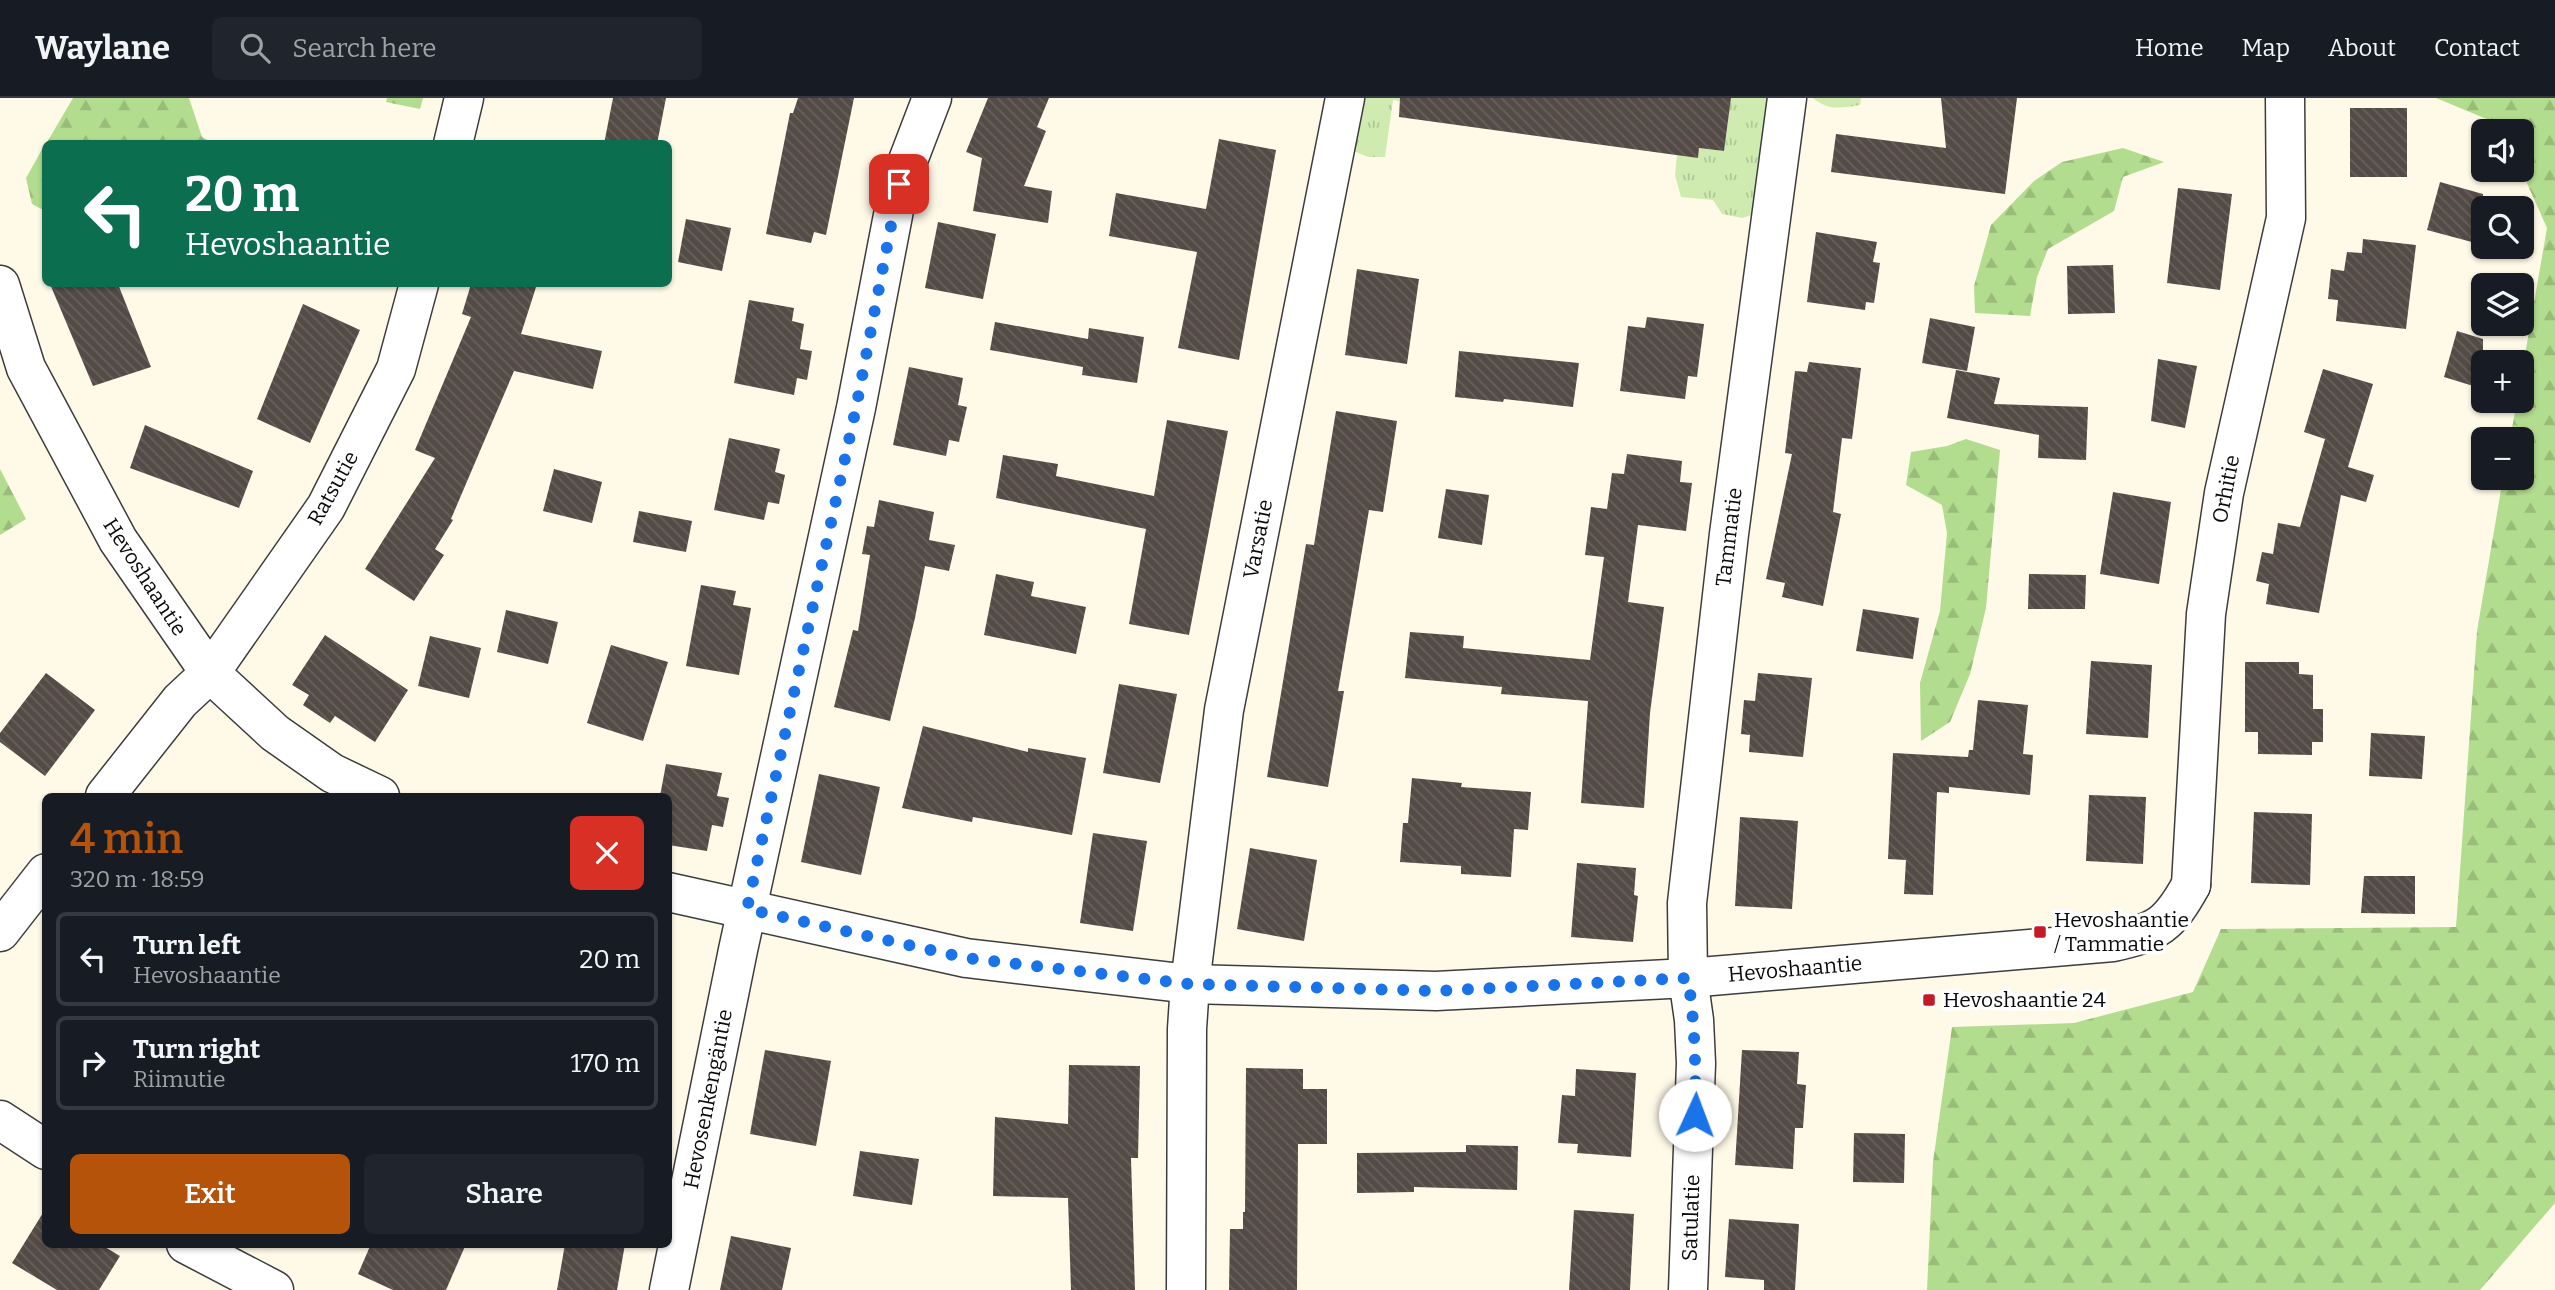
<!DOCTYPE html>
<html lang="en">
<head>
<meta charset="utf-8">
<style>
	body { margin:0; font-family:Bitter,serif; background:#20242c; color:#f1f3f6; height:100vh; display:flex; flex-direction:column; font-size:26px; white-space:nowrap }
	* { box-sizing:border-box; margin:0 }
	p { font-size:23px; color:#9ea1a6 }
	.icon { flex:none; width:38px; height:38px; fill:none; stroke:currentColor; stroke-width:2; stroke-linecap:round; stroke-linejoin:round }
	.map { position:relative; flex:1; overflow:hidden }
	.side { position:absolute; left:42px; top:695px; width:630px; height:455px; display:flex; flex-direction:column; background:#171b24; border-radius:10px; box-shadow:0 2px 5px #0004 }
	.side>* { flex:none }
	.top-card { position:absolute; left:42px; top:42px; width:630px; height:147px; border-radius:10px; box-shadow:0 2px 5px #0004; background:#0b6e4f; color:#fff; overflow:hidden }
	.buttons { position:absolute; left:2471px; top:21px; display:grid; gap:14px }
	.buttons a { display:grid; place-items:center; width:63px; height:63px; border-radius:10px; background:#171b24; box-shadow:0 2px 5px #0004; font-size:35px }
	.pin { position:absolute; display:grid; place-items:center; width:60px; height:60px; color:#fff; margin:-30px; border-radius:14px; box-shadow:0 4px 10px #0006 }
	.me { position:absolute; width:77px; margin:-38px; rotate:2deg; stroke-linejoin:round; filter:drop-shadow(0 0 5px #0008) }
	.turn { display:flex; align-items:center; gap:24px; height:147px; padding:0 28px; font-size:32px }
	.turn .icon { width:91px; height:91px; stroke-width:2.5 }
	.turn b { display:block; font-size:49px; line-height:60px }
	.round { display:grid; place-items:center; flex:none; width:74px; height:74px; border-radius:10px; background:#20242c }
	.overview { display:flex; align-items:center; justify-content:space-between; height:119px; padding:0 28px }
	h1 { font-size:42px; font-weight:600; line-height:52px; color:#b45309 }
	.action { display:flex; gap:14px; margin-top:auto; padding:14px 28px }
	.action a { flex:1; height:80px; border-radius:10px; background:#b45309; color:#fff; font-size:28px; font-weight:600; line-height:80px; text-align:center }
	.action a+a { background:#20242c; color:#f1f3f6 }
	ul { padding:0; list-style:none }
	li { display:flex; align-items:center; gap:21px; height:94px; margin:0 14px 10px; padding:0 14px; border:4px solid #363941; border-radius:10px }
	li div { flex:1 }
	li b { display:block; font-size:26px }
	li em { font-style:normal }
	header { display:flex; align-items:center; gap:42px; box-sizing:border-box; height:98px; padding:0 35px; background:#171b24; border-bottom:2px solid #363941 }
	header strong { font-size:33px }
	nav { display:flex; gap:38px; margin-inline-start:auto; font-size:24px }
	.search { width:490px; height:63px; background:#20242c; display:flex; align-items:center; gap:18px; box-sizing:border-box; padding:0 24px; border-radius:10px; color:#9ea1a6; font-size:26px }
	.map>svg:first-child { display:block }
	.grass { fill:url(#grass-tufts) }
	.forest { fill:url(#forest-firs) }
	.building { fill:url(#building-back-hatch) }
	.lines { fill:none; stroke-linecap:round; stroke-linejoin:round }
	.minor-casing { stroke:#3d3d3d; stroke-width:41 }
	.tertiary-casing { stroke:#3d3d3d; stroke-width:41 }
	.minor { stroke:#fff; stroke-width:38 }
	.tertiary { stroke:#fff; stroke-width:38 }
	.route { stroke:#1a73e8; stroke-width:12; stroke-dasharray:0 21.6 }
	.poi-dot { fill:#c31a25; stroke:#fff; stroke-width:2.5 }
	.labels { text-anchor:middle; stroke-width:7; stroke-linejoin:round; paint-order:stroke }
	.street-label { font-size:21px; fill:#0a0a0a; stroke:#fff }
	.poi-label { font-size:21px; fill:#0a0a0a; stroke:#fff; text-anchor:start }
</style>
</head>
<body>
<header>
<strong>Waylane</strong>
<div class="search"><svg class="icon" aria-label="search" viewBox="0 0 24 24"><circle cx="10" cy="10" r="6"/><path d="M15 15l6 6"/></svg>Search here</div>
<nav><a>Home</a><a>Map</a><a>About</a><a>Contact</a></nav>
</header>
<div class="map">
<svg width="2555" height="1192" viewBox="0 0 2555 1192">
	<defs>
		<pattern id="grass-tufts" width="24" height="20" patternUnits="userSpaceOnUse" patternTransform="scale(1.75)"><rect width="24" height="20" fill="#cfebb0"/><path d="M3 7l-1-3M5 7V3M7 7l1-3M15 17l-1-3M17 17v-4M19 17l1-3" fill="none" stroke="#b0c896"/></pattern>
		<pattern id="forest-firs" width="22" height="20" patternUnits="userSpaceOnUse" patternTransform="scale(1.75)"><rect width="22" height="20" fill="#b3dd8e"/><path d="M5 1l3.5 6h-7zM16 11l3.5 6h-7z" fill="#99bc79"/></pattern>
		<pattern id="building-back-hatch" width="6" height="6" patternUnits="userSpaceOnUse" patternTransform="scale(1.75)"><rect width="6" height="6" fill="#544b46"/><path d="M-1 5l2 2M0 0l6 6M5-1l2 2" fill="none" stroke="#68605c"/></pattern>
	</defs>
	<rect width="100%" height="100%" fill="#fffae8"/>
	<g class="grass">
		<polygon points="1358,0 1404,0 1404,4 1393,2 1385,59 1368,59 1349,51"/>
		<polygon points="1731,0 1772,0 1752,117 1742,120 1722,116 1713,102 1681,99 1675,77 1677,57 1698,60 1699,50 1724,53"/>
		<path d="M1813 0H1861L1860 7C1842 10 1828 13 1813 0Z"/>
	</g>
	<g class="forest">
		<polygon points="73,0 189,0 202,39 213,45 46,46"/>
		<polygon points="387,0 423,0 420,11 386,4"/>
		<polygon points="2436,0 2555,0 2555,1105 2480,1192 1927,1192 1933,1064 1952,929 2074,925 2193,894 2221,831 2456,829 2477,533 2503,380 2522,380 2522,341 2510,341 2517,303 2522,303 2522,274 2547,130 2521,72 2522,33 2504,33 2501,27"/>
		<polygon points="45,46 45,113 32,106 26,80"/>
		<polygon points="2123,50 2164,64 2123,79 2114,113 2048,151 2037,179 2030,218 1975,215 1974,188 1991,127 2034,83 2062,64"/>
		<polygon points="1966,341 2000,352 1986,510 1970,576 1950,624 1921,643 1920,585 1940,513 1947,435 1942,407 1906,387 1911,354 1947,348"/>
		<polygon points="0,371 26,421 0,437"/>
	</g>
	<g class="building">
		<polygon points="613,0 666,0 657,46 604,46"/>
		<polygon points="798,0 854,0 826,137 814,134 811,145 766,136 790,15 793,15"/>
		<polygon points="988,0 1049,0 1037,29 1046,33 1024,88 1052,93 1048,125 973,113 982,60 966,54"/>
		<polygon points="1400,0 1731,0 1724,53 1699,50 1698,60 1399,19"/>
		<polygon points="1941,0 2017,0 2005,96 1831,74 1836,36 1946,50"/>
		<rect x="2350" y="10" width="57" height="69"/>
		<polygon points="1219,41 1276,52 1239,262 1178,250 1197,154 1109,138 1116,95 1206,111"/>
		<polygon points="2440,84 2483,96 2483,147 2427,132"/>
		<polygon points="2178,90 2232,96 2220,192 2167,185"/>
		<polygon points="686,121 731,130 722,173 678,164"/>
		<polygon points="938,124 996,136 983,201 925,190"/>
		<polygon points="1816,134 1877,144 1873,164 1880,165 1874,205 1866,204 1865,212 1807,204"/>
		<polygon points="2363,141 2416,147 2406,231 2336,223 2338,202 2328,201 2331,171 2344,173 2347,154 2362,155"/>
		<polygon points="2113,167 2115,215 2068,216 2067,168"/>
		<polygon points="1357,171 1419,181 1407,266 1345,257"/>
		<polygon points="50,186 118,186 151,269 93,288"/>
		<polygon points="471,186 537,186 521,236 602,253 593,291 514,273 451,421 453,422 435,451 444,457 414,503 365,471 435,360 415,352 471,219 462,216"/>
		<polygon points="749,202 794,210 792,223 804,226 800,251 812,253 807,282 797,280 794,297 734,285"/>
		<polygon points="303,206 360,232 310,345 257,321"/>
		<polygon points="1647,219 1704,226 1697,279 1688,278 1685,301 1620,293 1628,228 1645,230"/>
		<polygon points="1930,220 1975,229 1967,273 1922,265"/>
		<polygon points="995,224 1088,241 1089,230 1144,239 1137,285 1082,277 1083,269 990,252"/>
		<polygon points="2457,233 2483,241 2483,291 2444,279"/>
		<polygon points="1459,253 1579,265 1573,309 1504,301 1503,304 1455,299"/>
		<polygon points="2158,261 2197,268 2185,330 2151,323"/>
		<polygon points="1809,264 1861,270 1852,341 1842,340 1833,414 1841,416 1823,508 1782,499 1785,485 1766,481 1792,356 1785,355 1795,273 1807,274"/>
		<polygon points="909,269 963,280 958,307 967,309 959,344 949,342 946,358 893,347"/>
		<polygon points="2323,271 2373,286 2348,369 2374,377 2366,404 2341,397 2319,515 2266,506 2269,486 2256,483 2262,454 2273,456 2278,425 2300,429 2325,341 2304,334"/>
		<polygon points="1956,272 2000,280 1994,306 2088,309 2086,362 2038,360 2039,337 1947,320"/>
		<polygon points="1336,313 1397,323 1383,414 1369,412 1338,593 1344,593 1328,689 1267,679 1306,446 1314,447"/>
		<polygon points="1167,322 1228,333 1189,537 1129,526 1146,431 996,400 1003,357 1058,366 1056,378 1154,398"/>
		<polygon points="145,327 253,373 239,410 130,370"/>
		<polygon points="729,340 780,351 775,374 785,377 779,406 768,404 764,422 714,412"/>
		<polygon points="1627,356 1682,363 1680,384 1692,385 1686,433 1638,427 1628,504 1664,509 1650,615 1644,710 1581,705 1588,603 1501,596 1502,589 1405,580 1410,534 1464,538 1463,550 1590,562 1604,459 1585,457 1591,409 1607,411 1612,375 1624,376"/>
		<polygon points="554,371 602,384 592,425 543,413"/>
		<polygon points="1446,391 1489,397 1482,447 1438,440"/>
		<polygon points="2113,394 2171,404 2159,486 2100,476"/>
		<polygon points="879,402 934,414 929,442 955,447 949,473 925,468 915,520 890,623 834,609 853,532 858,533 870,457 862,456 867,428 874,429"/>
		<polygon points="639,413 692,423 686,454 633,444"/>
		<polygon points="996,476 1034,484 1031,498 1086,509 1076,556 984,537"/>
		<polygon points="2029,476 2086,477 2085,511 2028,511"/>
		<polygon points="701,487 736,493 733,507 751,510 739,577 686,568"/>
		<polygon points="1863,511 1919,520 1913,561 1856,553"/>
		<polygon points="506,512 558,524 548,566 497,554"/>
		<polygon points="325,537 408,592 375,644 335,618 330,625 303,607 309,597 292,587"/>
		<polygon points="430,538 481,550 469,600 418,588"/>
		<polygon points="611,547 668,564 643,643 587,625"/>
		<polygon points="2091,563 2152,567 2148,640 2086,636"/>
		<polygon points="2245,564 2299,564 2299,576 2313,577 2313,611 2323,611 2323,644 2312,644 2312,657 2258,656 2258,634 2245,634"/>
		<polygon points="46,575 95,612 45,678 0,644 0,635"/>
		<polygon points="1758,575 1812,580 1803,659 1749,654 1750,637 1741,636 1744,602 1755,603"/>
		<polygon points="1119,586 1177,596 1160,685 1103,675"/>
		<polygon points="1978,602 2028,607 2023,656 2033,657 2030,697 1949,689 1949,695 1937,694 1933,797 1904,796 1906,762 1888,761 1893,655 1968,659 1969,652 1973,652"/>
		<polygon points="923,628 1028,654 1028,650 1086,660 1072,737 973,719 972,724 902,710"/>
		<polygon points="2371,635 2425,638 2422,681 2369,678"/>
		<polygon points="666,666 722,675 717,698 729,700 723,729 712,727 707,753 668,747 668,698 660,698"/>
		<polygon points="819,676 880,689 861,777 801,764"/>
		<polygon points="1412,680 1462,685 1461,689 1531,694 1528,732 1514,731 1511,779 1461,776 1461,768 1400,764 1403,725 1408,725"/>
		<polygon points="2089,697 2146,699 2143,766 2086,763"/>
		<polygon points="2254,714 2312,716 2310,787 2251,785"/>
		<polygon points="1740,719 1798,723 1792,811 1735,808"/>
		<polygon points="1093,735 1147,743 1133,833 1080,825"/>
		<polygon points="1250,750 1317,762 1304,843 1237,831"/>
		<polygon points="1577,765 1636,770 1634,797 1638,798 1633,844 1571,839"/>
		<polygon points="2364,778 2415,778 2415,816 2361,815"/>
		<polygon points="765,952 831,963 816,1048 750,1036"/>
		<polygon points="1742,952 1799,954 1797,986 1806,987 1803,1030 1795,1030 1793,1071 1735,1067"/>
		<polygon points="1069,967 1140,968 1138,1060 1131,1060 1135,1192 1071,1192 1068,1100 993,1098 995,1019 1068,1026"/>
		<polygon points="1246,970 1303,971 1303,991 1327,991 1327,1046 1298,1046 1297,1192 1229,1192 1230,1131 1243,1131 1243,1114 1245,1114"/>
		<polygon points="1576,971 1636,975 1631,1059 1577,1055 1578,1046 1558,1045 1562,997 1575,998"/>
		<polygon points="1854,1035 1905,1036 1904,1085 1853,1084"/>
		<polygon points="1466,1047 1518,1048 1517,1092 1414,1089 1414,1094 1357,1095 1357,1055 1466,1054"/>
		<polygon points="860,1053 919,1061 912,1107 853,1098"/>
		<polygon points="46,1110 46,1146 100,1146 120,1158 99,1192 57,1192 12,1165"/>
		<polygon points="1574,1112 1634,1116 1630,1192 1569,1192"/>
		<polygon points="1729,1121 1799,1126 1795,1192 1764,1192 1764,1182 1725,1179"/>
		<polygon points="731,1138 791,1150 782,1192 720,1192"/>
		<polygon points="371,1146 466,1146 446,1192 393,1192 358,1176"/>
		<polygon points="565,1146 625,1146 617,1192 557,1192"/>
	</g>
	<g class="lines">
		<defs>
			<g id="minor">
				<polyline points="453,46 464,0"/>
				<polyline points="105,698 180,603 210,575 326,409 396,271 419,186"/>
				<polyline points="2191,787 2206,516 2224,395 2286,120 2285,0"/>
				<polyline points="0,834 46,775"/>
				<polyline points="0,1022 46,1052"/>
				<polyline points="186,1146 274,1192"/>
				<polyline points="669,1192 738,852 856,310 899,86 932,0"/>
				<polyline points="1186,1192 1187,931 1190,886 1224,612 1345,0"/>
				<polyline points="1688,1192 1696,965 1694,922 1688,880 1687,805 1729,436 1787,0"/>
			</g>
			<g id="tertiary">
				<polyline points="0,187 26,270 118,442 210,575 275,635 332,675 380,698"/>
				<path d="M668 794 966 860 1190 886 1436 893 1688 880 2113 844C2158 834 2169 827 2191 787"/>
			</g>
		</defs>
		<use href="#minor" class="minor-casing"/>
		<use href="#tertiary" class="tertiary-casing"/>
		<use href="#minor" class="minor"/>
		<use href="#tertiary" class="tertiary"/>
	</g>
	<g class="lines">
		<path class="route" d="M899 86 856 310 747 811 966 860 1189 886 1436 893 1688 880C1695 926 1696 970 1695 1017"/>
	</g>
	<g class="poi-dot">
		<rect x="2033" y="827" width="14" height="14" rx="3.5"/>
		<rect x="1922" y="895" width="14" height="14" rx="3.5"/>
	</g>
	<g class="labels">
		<g class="street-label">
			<text transform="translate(333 390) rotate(-61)" y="7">Ratsutie</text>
			<text transform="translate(2226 391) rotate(-79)" y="7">Orhitie</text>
			<text transform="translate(1729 439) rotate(-83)" y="7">Tammatie</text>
			<text transform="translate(1258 441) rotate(-79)" y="7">Varsatie</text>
			<text transform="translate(145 479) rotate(57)" y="7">Hevoshaantie</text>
			<text transform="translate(1795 871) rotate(-5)" y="7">Hevoshaantie</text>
			<text transform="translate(708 1001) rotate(-79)" y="7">Hevosenkengäntie</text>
			<text transform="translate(1691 1120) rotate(-88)" y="7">Satulatie</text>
		</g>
		<g class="poi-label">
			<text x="2054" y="829">Hevoshaantie<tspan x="2054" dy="24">/ Tammatie</tspan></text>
			<text x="1943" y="909">Hevoshaantie 24</text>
		</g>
	</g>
</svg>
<div class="buttons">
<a><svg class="icon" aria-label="sound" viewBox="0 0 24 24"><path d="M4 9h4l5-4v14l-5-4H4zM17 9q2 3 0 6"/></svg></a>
<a><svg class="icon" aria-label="search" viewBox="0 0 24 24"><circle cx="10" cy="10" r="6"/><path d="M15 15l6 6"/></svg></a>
<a><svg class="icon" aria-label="layers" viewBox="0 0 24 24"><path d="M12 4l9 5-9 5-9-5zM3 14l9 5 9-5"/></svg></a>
<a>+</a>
<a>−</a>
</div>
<div class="pin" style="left:899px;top:86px;background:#d93025"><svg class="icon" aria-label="arrive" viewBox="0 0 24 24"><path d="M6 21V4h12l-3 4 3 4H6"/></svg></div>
<svg class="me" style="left:1695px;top:1017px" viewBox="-20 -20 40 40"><circle r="19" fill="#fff"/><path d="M0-13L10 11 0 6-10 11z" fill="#1a73e8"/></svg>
<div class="top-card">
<div class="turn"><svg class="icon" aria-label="left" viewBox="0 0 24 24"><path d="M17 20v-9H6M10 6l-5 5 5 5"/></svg><div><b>20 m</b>Hevoshaantie</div></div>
</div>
<section class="side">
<div class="overview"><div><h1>4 min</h1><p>320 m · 18:59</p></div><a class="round" style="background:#d93025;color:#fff"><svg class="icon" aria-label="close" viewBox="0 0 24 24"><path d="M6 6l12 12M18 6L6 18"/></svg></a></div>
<ul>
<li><svg class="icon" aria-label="left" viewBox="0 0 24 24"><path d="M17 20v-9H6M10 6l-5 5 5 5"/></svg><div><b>Turn left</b><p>Hevoshaantie</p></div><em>20 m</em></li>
<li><svg class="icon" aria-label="right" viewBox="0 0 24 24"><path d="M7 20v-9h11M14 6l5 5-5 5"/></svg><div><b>Turn right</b><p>Riimutie</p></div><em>170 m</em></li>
</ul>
<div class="action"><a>Exit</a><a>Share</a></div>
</section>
</div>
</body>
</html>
